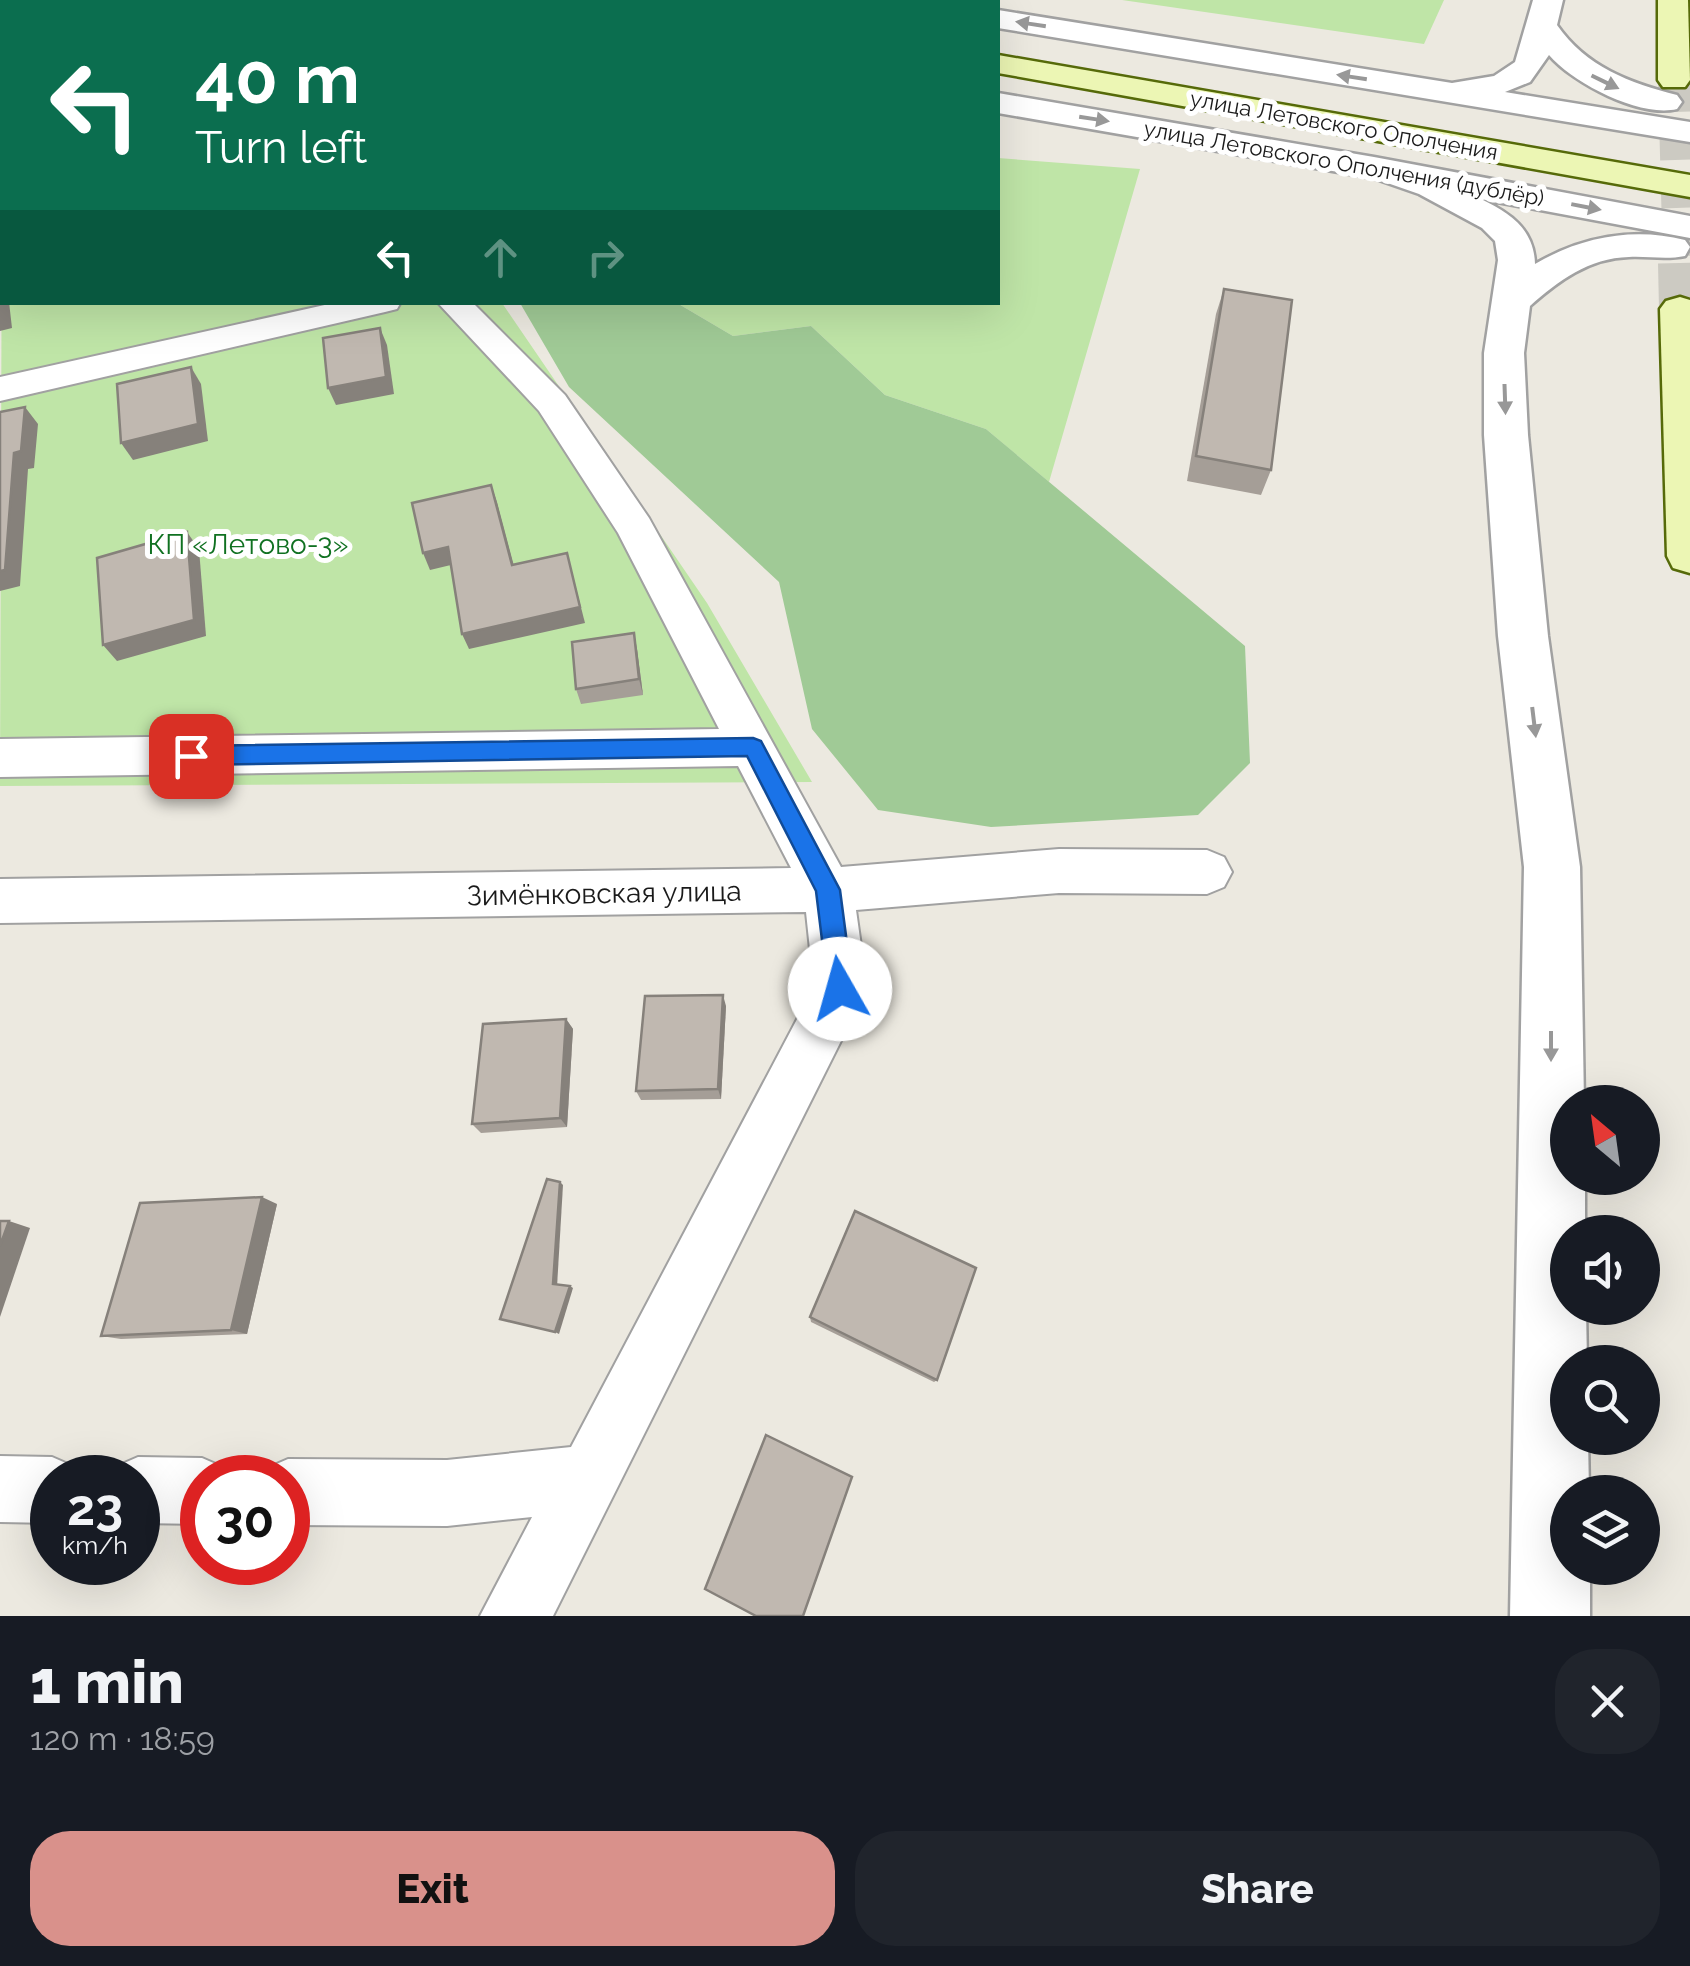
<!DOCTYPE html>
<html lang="en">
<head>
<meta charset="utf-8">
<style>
	body { margin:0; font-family:Raleway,sans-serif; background:#20242c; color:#f1f3f6; height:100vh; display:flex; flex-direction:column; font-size:38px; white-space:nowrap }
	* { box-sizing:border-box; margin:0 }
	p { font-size:32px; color:#9ea1a6 }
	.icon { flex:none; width:55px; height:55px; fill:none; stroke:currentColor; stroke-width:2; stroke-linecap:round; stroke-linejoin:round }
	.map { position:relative; height:1616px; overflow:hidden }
	.details { display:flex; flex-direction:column; background:#171b24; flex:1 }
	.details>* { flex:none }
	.top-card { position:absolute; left:0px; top:0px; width:1000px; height:305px; box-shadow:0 10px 40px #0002; background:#0b6e4f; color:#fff; overflow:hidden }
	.needle { width:65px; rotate:331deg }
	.buttons { position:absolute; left:1550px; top:1085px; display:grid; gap:20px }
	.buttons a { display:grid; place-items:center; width:110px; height:110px; border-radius:50%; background:#171b24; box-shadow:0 10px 40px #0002; font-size:50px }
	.speed { position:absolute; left:30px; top:1455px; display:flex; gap:20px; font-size:50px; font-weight:700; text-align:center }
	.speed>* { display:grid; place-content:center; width:130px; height:130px; border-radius:50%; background:#171b24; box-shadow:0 10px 40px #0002; line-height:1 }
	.speed small { font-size:25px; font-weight:400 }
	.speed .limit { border:15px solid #d22; background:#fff; color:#111 }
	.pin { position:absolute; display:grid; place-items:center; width:85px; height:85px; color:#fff; margin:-42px; border-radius:20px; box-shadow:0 5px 15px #0006 }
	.me { position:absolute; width:110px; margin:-55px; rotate:353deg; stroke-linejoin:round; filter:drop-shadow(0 0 8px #0008) }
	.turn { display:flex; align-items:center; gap:35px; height:210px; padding:0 30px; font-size:45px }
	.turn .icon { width:130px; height:130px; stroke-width:2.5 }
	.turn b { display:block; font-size:70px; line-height:85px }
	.lanes { display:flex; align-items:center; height:95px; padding:0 30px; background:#0003; justify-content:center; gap:50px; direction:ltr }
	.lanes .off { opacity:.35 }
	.round { display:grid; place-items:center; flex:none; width:105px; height:105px; border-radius:40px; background:#20242c }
	.headline { display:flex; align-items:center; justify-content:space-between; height:170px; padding:0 30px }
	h1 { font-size:60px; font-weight:800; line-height:75px }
	.button { display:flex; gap:20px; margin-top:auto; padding:20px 30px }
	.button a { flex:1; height:115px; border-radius:40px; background:#d9918b; color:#111; font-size:40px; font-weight:800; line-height:115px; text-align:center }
	.button a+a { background:#20242c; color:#f1f3f6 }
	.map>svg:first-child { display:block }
	.grass { fill:#bfe5a7 }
	.forest { fill:#a0ca96 }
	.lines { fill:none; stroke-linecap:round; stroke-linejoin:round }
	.secondary-tunnel-far1 { stroke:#cccac2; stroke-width:32; stroke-dasharray:32 16; stroke-linecap:butt }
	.secondary-tunnel { stroke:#cccac2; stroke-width:42; stroke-dasharray:42 21; stroke-linecap:butt }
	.minor-casing { stroke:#a1a1a1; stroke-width:4 }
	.tertiary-casing { stroke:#a1a1a1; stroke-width:5 }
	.secondary-casing { stroke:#566a09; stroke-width:5 }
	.minor { fill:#fff; fill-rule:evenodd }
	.tertiary { fill:#fff; fill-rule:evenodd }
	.secondary { fill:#ecf6b4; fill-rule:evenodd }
	.wall { fill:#a59e97 }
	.shaded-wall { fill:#86817b }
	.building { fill:#c0b8b0; stroke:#86817b; stroke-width:2.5 }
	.oneway { fill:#989898 }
	.route { fill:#1a73e8; stroke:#114b97; stroke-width:2.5 }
	.labels { text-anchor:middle; stroke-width:10; stroke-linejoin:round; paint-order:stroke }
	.far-street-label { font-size:22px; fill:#1a1a1a; stroke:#fff }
	.park-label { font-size:28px; fill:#107121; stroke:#fff }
	.street-label { font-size:28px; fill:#1a1a1a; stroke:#fff }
</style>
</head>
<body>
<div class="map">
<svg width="1690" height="1616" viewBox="0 0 1690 1616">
	<rect width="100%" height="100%" fill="#ece9e0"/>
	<g class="grass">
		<polygon points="1122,0 1444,0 1424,44"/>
		<polygon points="998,158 1140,169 1049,482 986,429 885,395 811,326 733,336 677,303 998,302"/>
		<polygon points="2,162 2,302 502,303 707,603 812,782 0,786"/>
	</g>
	<polygon class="forest" points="520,303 677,303 733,336 811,326 885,395 986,429 1245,646 1250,763 1198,815 991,827 878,810 812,729 779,582 569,387"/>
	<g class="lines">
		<polyline class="secondary-tunnel-far1" points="1674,80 1679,266"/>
		<polyline class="secondary-tunnel" points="1679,263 1680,309"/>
		<defs>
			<g id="minor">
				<rect x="0" y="154" width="2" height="18"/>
				<polygon points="338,302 401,302 397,309 385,312 0,401 0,377"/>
				<polygon points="437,302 472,302 565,395 649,518 841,867 1059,849 1207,850 1224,857 1232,872 1224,887 1207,894 1059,893 856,910 867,989 553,1616 480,1616 532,1517 447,1526 288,1525 288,1478 261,1478 265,1469 288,1459 447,1460 571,1447 814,987 806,912 0,923 0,879 791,868 738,766 0,777 0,739 719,729 618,533 539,411"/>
				<polygon points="0,1456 52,1457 75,1467 80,1478 52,1478 52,1523 0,1522"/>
				<polygon points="138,1457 202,1458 225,1468 230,1478 202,1478 202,1524 138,1523 138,1478 110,1478 115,1467"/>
			</g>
			<g id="tertiary">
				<polygon points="821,0 873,0 875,2 823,2"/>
				<path d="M1533 0H1563L1557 25C1586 67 1630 83 1677 95L1682 102 1677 109C1640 118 1573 83 1549 55L1530 82 1505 92 1690 122V142L998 28V10L1452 83 1494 76 1515 62Z"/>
				<polygon points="2,81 2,101 0,102 0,82"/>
				<path d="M998 93 1374 157 1690 216V238L1481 199C1510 213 1534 229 1535 264 1581 237 1633 227 1685 240L1690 247 1685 256C1666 260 1648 256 1629 257 1589 258 1558 281 1530 306L1524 353 1528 435 1548 636 1580 867 1584 1102H1568V1178H1585V1232H1568V1308H1586L1587 1362H1568V1438H1588L1589 1492H1568V1568H1590V1616H1510L1524 867 1498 636 1484 435V353L1498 260 1495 241 1482 228 1419 194 1373 178 998 113Z"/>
			</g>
			<g id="secondary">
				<polygon points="1658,0 1688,0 1690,80 1685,87 1663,87 1658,80"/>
				<polygon points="998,55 1690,175 1690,197 998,73"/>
				<rect x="0" y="104" width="2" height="20"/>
				<polygon points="1680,297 1690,300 1690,573 1673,568 1667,556 1660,309 1666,301"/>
			</g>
		</defs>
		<use href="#minor" class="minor-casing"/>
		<use href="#tertiary" class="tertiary-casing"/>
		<use href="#secondary" class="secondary-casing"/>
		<use href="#minor" class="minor"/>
		<use href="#tertiary" class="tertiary"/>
		<use href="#secondary" class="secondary"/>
	</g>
	<g class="wall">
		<polygon points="1224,289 1271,470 1261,495 1187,481 1216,314"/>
		<polygon points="637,649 643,695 581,704 576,689"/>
		<polygon points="726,1006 721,1099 641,1100 636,1091"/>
		<polygon points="566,1019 573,1029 567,1127 481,1133 472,1124"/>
		<polygon points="277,1204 247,1334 121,1339 101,1336"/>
		<polygon points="810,1317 937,1380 934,1382 811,1322"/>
	</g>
	<g class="shaded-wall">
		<polygon points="0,209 2,235 2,302 9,302 12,328 0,331"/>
		<polygon points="380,328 387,345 394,394 336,405 328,388"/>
		<polygon points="191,367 201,384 208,441 133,460 121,443"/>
		<polygon points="25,407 38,424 34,468 28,469 20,586 0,591 0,571 14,453"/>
		<polygon points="491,485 497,502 518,581 512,565"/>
		<polygon points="187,532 199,549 206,636 117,661 103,645"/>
		<polygon points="448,547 455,564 430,570 423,553"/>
		<polygon points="567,553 585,623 469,649 462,634"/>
		<polygon points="634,633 637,649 643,695 639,679"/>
		<polygon points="723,995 726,1006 721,1099 718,1089"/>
		<polygon points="566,1019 573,1029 567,1127 560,1118"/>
		<polygon points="560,1182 563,1185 557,1287 553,1284"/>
		<polygon points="262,1197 277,1204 247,1334 231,1330"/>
		<polygon points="9,1221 30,1228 0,1317 0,1246"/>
		<polygon points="570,1286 573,1288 559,1334 555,1332"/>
	</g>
	<g class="building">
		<polygon points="1224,289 1292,300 1271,470 1196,456"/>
		<polygon points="380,328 386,377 328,388 323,338"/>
		<polygon points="191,367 198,424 121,443 117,384"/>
		<polygon points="25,407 21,451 14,453 5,570 0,571 0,412"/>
		<polygon points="491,485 512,565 567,553 580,607 462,634 448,547 423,553 412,503"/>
		<polygon points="187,532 194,620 103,645 97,558"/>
		<polygon points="634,633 639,679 576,689 572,642"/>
		<polygon points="723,995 718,1089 636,1091 645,996"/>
		<polygon points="566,1019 560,1118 472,1124 483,1024"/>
		<polygon points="547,1179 560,1182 553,1284 570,1286 555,1332 500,1319"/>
		<polygon points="262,1197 231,1330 101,1336 140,1203"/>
		<polygon points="855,1211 976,1268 937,1380 810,1317"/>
		<polygon points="0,1221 9,1221 0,1246"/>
		<polygon points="766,1435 852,1477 803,1616 756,1616 705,1589"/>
	</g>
	<defs><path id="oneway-solid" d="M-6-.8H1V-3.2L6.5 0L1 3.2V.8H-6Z" transform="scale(2.5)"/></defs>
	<g class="oneway">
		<use href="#oneway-solid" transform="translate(1031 24) rotate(-171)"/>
		<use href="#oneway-solid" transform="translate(1352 77) rotate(-171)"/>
		<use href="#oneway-solid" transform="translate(1605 82) rotate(26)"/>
		<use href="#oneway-solid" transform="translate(1094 119) rotate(9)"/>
		<use href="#oneway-solid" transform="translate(1586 207) rotate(11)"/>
		<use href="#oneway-solid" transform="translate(1505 399) rotate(88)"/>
		<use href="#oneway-solid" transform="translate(1534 722) rotate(83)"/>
		<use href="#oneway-solid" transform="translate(1551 1046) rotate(90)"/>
	</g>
	<polygon class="route" points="753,738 761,741 840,890 853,989 849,997 840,1001 832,997 828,989 816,891 747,756 191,765 180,756 191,746"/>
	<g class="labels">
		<g class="far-street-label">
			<text transform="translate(1344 125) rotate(10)" y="8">улица Летовского Ополчения</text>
			<text transform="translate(1344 163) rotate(10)" y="8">улица Летовского Ополчения (дублёр)</text>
		</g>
		<g class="park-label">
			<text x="248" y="554">КП «Летово-3»</text>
		</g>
		<g class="street-label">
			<text transform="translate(604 893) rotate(-1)" y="10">Зимёнковская улица</text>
		</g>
	</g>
</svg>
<div class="buttons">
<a><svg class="needle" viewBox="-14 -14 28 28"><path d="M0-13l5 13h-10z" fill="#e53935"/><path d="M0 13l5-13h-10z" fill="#9ea1a6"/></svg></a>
<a><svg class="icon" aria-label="sound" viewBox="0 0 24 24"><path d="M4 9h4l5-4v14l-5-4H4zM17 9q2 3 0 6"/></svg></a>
<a><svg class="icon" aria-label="search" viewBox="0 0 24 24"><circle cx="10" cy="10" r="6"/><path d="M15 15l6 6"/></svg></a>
<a><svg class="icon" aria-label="layers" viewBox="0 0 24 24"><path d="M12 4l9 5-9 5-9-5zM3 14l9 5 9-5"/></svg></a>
</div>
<div class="speed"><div>23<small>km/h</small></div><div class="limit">30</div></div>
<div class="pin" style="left:191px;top:756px;background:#d93025"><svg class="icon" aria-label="arrive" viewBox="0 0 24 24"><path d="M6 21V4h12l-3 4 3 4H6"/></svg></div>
<svg class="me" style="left:840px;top:989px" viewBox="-20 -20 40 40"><circle r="19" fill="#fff"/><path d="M0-13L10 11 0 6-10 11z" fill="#1a73e8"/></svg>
<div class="top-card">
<div class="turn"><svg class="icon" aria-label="left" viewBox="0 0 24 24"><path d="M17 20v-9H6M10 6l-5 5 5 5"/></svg><div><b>40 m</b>Turn left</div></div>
<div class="lanes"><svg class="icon" aria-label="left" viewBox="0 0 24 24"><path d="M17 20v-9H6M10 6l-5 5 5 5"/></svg><svg class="icon off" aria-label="ahead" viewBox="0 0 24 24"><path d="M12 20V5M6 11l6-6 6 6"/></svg><svg class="icon off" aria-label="right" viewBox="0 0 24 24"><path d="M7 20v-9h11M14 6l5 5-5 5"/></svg></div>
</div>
</div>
<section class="details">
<div class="headline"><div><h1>1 min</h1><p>120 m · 18:59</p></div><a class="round"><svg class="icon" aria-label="close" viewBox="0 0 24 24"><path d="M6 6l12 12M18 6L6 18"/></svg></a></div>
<div class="button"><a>Exit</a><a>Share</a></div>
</section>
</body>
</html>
